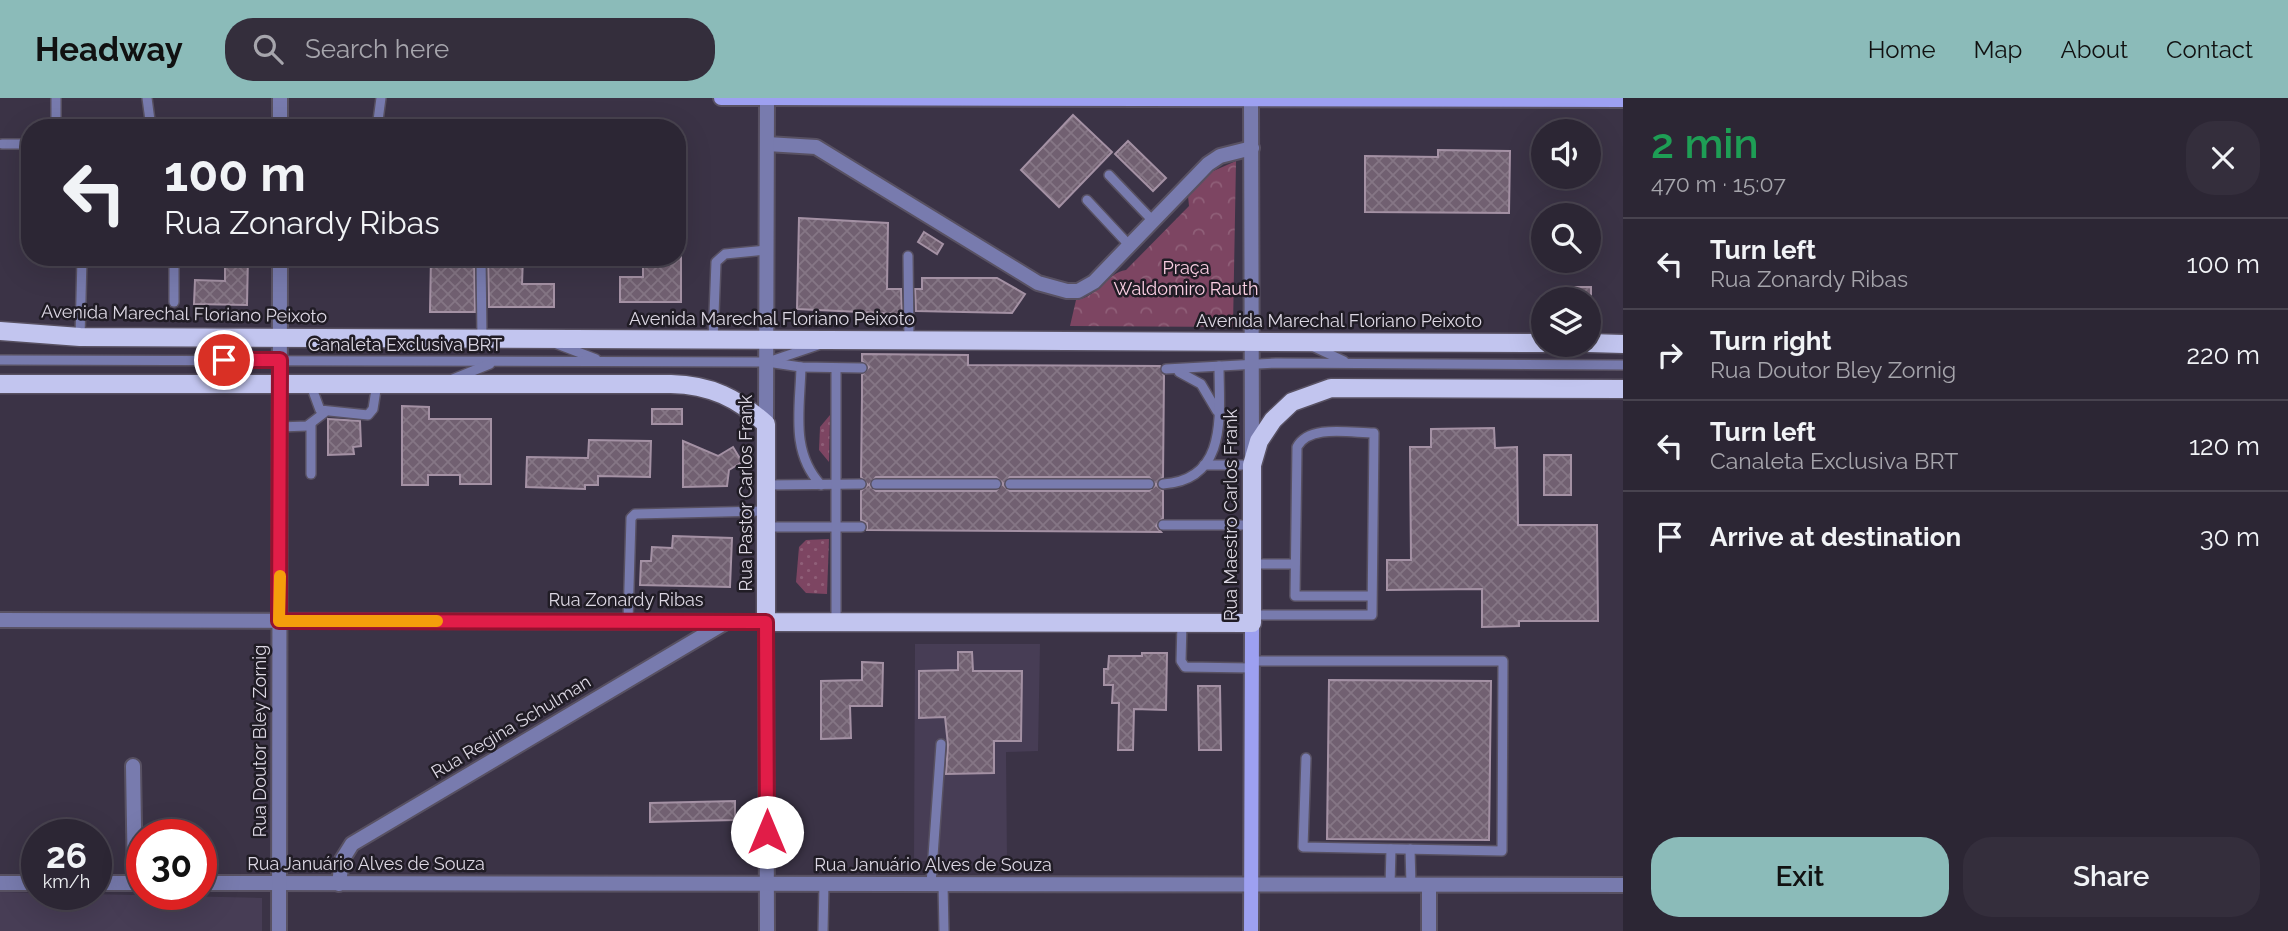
<!DOCTYPE html>
<html lang="en">
<head>
<meta charset="utf-8">
<style>
	body { margin:0; font-family:Raleway,sans-serif; background:#342e3c; color:#f1f3f6; height:100vh; display:flex; flex-direction:column; font-size:26px; white-space:nowrap }
	* { box-sizing:border-box; margin:0 }
	p { font-size:23px; color:#a6a5ac }
	.icon { flex:none; width:38px; height:38px; fill:none; stroke:currentColor; stroke-width:2; stroke-linecap:round; stroke-linejoin:round }
	.map { position:relative; flex:1; overflow:hidden }
	.panel { display:flex; flex-direction:column; background:#2c2634; width:665px }
	.panel>* { flex:none }
	.guide { position:absolute; left:21px; top:21px; width:665px; height:147px; border-radius:28px; box-shadow:0 7px 28px #0002,0 0 0 2px #48434f; background:#2c2634; color:#f1f3f6; overflow:hidden }
	.tools { position:absolute; left:1531px; top:21px; display:grid; gap:14px }
	.tools a { display:grid; place-items:center; width:70px; height:70px; border-radius:50%; background:#2c2634; box-shadow:0 7px 28px #0002,0 0 0 2px #48434f; font-size:35px }
	.speed { position:absolute; left:21px; top:721px; display:flex; gap:14px; font-size:35px; font-weight:700; text-align:center }
	.speed>* { display:grid; place-content:center; width:91px; height:91px; border-radius:50%; background:#2c2634; box-shadow:0 7px 28px #0002,0 0 0 2px #48434f; line-height:1 }
	.speed small { font-size:18px; font-weight:400 }
	.speed .limit { border:10px solid #d22; background:#fff; color:#111 }
	.pin { position:absolute; display:grid; place-items:center; width:60px; height:60px; color:#fff; margin:-30px; border:4px solid #fff; border-radius:50%; box-shadow:0 2px 7px #0007 }
	.me { position:absolute; width:77px; margin:-38px; rotate:0deg; stroke-linejoin:round; filter:drop-shadow(0 0 5px #0008) }
	.turn { display:flex; align-items:center; gap:24px; height:147px; padding:0 28px; font-size:32px }
	.turn .icon { width:91px; height:91px; stroke-width:2.5 }
	.turn b { display:block; font-size:49px; line-height:60px }
	.round { display:grid; place-items:center; flex:none; width:74px; height:74px; border-radius:28px; background:#342e3c }
	.overview { display:flex; align-items:center; justify-content:space-between; height:119px; padding:0 28px }
	h1 { font-size:42px; font-weight:600; line-height:52px; color:#1e9e55 }
	.button { display:flex; gap:14px; margin-top:auto; padding:14px 28px }
	.button a { flex:1; height:80px; border-radius:28px; background:#8bbbb9; color:#111; font-size:28px; font-weight:600; line-height:80px; text-align:center }
	.button a+a { background:#342e3c; color:#f1f3f6 }
	ul { padding:0; list-style:none }
	li { display:flex; align-items:center; gap:21px; height:91px; padding:0 28px; border-top:2px solid #48434f }
	li div { flex:1 }
	li b { display:block; font-size:26px }
	li em { font-style:normal }
	header { display:flex; align-items:center; gap:42px; box-sizing:border-box; height:98px; padding:0 35px; background:#8bbbb9; color:#111 }
	header strong { font-size:33px }
	nav { display:flex; gap:38px; margin-inline-start:auto; font-size:24px }
	.search { width:490px; height:63px; background:#342e3c; display:flex; align-items:center; gap:18px; box-sizing:border-box; padding:0 24px; border-radius:28px; color:#a6a5ac; font-size:26px }
	main { display:flex; flex:1; min-height:0 }
	.map>svg:first-child { display:block }
	.built { fill:#473d55 }
	.grass { fill:url(#grass-dots) }
	.park { fill:url(#park-crowns) }
	.building { fill:url(#building-cross-hatch); stroke:#a491a4; stroke-width:2; fill-rule:evenodd }
	.lines { fill:none; stroke-linecap:round; stroke-linejoin:round }
	.service-casing { stroke:#585162; stroke-width:12 }
	.minor-casing { stroke:#585162; stroke-width:18 }
	.tertiary-casing { stroke:#585162; stroke-width:18 }
	.secondary-casing { stroke:#585162; stroke-width:18 }
	.primary-casing { stroke:#585162; stroke-width:21 }
	.service { stroke:#787bae; stroke-width:9 }
	.minor { stroke:#787bae; stroke-width:14 }
	.tertiary { stroke:#787bae; stroke-width:14 }
	.secondary { stroke:#9da0f1; stroke-width:14 }
	.primary { stroke:#c2c5ef; stroke-width:18 }
	.route-casing { stroke:#92132f; stroke-width:18 }
	.route { stroke:#e11d48; stroke-width:12 }
	.slow { stroke:#f59e0b; stroke-width:12 }
	.labels { text-anchor:middle; stroke-width:5; stroke-linejoin:round; paint-order:stroke }
	.park-label { font-size:18px; fill:#fbcfe3; stroke:#201c25 }
	.street-label { font-size:18px; fill:#dcd7e3; stroke:#201c25 }
</style>
</head>
<body>
<header>
<strong>Headway</strong>
<div class="search"><svg class="icon" aria-label="search" viewBox="0 0 24 24"><circle cx="10" cy="10" r="6"/><path d="M15 15l6 6"/></svg>Search here</div>
<nav><a>Home</a><a>Map</a><a>About</a><a>Contact</a></nav>
</header>
<main>
<div class="map">
<svg width="1623" height="833" viewBox="0 0 1623 833">
	<defs>
		<pattern id="grass-dots" width="8" height="8" patternUnits="userSpaceOnUse" patternTransform="scale(1.75)"><rect width="8" height="8" fill="#7d4562"/><path d="M2 2h.1M6 6h.1" fill="none" stroke="#8f5f78" stroke-width="1.8" stroke-linecap="round"/></pattern>
		<pattern id="park-crowns" width="20" height="18" patternUnits="userSpaceOnUse" patternTransform="scale(1.75)"><rect width="20" height="18" fill="#7d4562"/><path d="M2 6a3 3 0 1 1 6 0M12 15a3 3 0 1 1 6 0" fill="none" stroke="#8f5f78"/></pattern>
		<pattern id="building-cross-hatch" width="8" height="8" patternUnits="userSpaceOnUse" patternTransform="scale(1.75)"><rect width="8" height="8" fill="#716071"/><path d="M0 0l8 8M0 8l8-8" fill="none" stroke="#857685"/></pattern>
	</defs>
	<rect width="100%" height="100%" fill="#3b3346"/>
	<g class="built">
		<polygon points="915,546 1040,546 1038,653 1006,654 1007,764 914,763"/>
		<polygon points="0,794 262,800 262,833 0,833"/>
	</g>
	<g class="grass">
		<polygon points="830,317 829,364 819,352 820,329"/>
		<polygon points="829,441 827,496 806,495 796,484 799,449 806,442"/>
	</g>
	<path class="park" d="M1236 63 1233 229 1070 228 1076 202C1100 198 1106 175 1126 172L1189 108 1188 98 1211 74Z"/>
	<g class="building">
		<polygon points="1073,17 1112,54 1059,109 1021,72"/>
		<polygon points="1128,43 1166,80 1153,93 1115,56"/>
		<polygon points="1438,52 1510,53 1509,115 1365,114 1365,58 1438,59"/>
		<polygon points="799,120 888,125 887,191 901,191 902,216 797,211"/>
		<polygon points="924,134 943,146 937,156 918,144"/>
		<polygon points="225,159 248,159 247,207 194,206 195,182 225,183"/>
		<polygon points="431,159 474,159 475,214 430,214"/>
		<polygon points="488,159 523,159 522,186 554,186 554,209 489,209"/>
		<polygon points="643,159 681,159 681,204 620,204 620,179 643,179"/>
		<polygon points="922,180 997,180 1025,196 1012,215 916,213 915,191 922,191"/>
		<rect x="1561" y="189" width="30" height="12"/>
		<path d="M862 256 968 257V267L1160 268 1164 278 1163 379 1156 387 1163 393V420L1156 428 1161 434 867 432V425L861 422V393L868 387 861 379 862 298V277L869 269 862 263ZM996 379 1003 385 996 393H876L869 387 876 379ZM1010 379H1149L1156 387 1149 393H1010L1003 387Z"/>
		<polygon points="402,308 429,309 429,321 491,321 491,386 460,386 460,377 428,377 428,387 402,387"/>
		<rect x="652" y="311" width="30" height="15"/>
		<polygon points="328,321 360,323 361,348 353,349 354,356 328,357"/>
		<polygon points="1494,330 1495,350 1517,349 1518,427 1597,427 1598,523 1519,523 1519,528 1482,529 1482,491 1387,492 1387,462 1411,462 1410,349 1431,349 1431,331"/>
		<polygon points="589,342 651,343 650,379 598,378 598,387 585,387 585,391 526,389 527,359 588,360"/>
		<polygon points="683,343 718,358 733,349 742,364 729,372 727,388 683,389"/>
		<rect x="1544" y="357" width="27" height="40"/>
		<polygon points="673,438 732,440 730,489 640,487 641,463 651,463 652,449 672,450"/>
		<polygon points="958,554 972,554 973,573 1022,573 1021,643 994,643 994,675 946,676 948,647 945,619 919,620 919,573 958,572"/>
		<polygon points="1142,555 1167,555 1166,612 1134,611 1133,652 1118,652 1119,605 1112,605 1113,587 1104,587 1104,571 1108,571 1109,558 1142,558"/>
		<polygon points="862,564 883,565 882,608 850,608 851,640 821,641 821,583 862,582"/>
		<polygon points="1329,582 1491,583 1489,742 1327,741"/>
		<polygon points="1198,588 1220,588 1221,652 1199,652"/>
		<polygon points="735,703 735,722 650,724 650,705"/>
	</g>
	<g class="lines">
		<defs>
			<g id="service">
				<polyline points="56,0 56,30"/>
				<polyline points="147,0 151,30"/>
				<polyline points="377,30 381,0"/>
				<polyline points="2,46 30,46"/>
				<polyline points="1109,77 1153,123"/>
				<polyline points="1087,102 1129,147"/>
				<polyline points="908,158 909,242"/>
				<polyline points="481,159 482,241"/>
				<polyline points="174,204 174,159"/>
				<polyline points="80,239 82,160"/>
				<polyline points="713,242 716,164 725,156 767,152"/>
				<polyline points="557,246 596,261"/>
				<polyline points="1312,248 1344,263"/>
				<polyline points="0,262 767,264 801,269 862,270"/>
				<polyline points="768,264 818,247"/>
				<path d="M801 269C800 311 790 354 821 387"/>
				<polyline points="1166,271 1276,265 1623,267"/>
				<polyline points="1179,274 1201,286 1217,313"/>
				<polyline points="448,283 490,266"/>
				<polyline points="310,285 320,312 368,317 373,311 377,285"/>
				<polyline points="280,329 307,328 324,315"/>
				<polyline points="1204,367 1252,367"/>
				<polyline points="311,376 311,327"/>
				<polyline points="876,386 996,386"/>
				<polyline points="1010,386 1149,386"/>
				<path d="M1163 386C1229 382 1219 315 1219 268"/>
				<polyline points="767,387 861,386"/>
				<polyline points="1163,427 1252,427"/>
				<polyline points="766,429 861,429"/>
				<polyline points="1252,466 1295,466"/>
				<path d="M1252 517H1372C1373 457 1373 396 1374 335 1351 335 1309 326 1297 349L1295 498H1372"/>
				<polyline points="628,523 631,420 635,416 766,413"/>
				<polyline points="836,524 836,270"/>
				<polyline points="1182,525 1181,563 1185,569 1252,570"/>
				<polyline points="1252,563 1503,563 1502,753 1303,749 1306,660"/>
				<polyline points="1410,751 1411,787"/>
				<polyline points="931,786 941,646"/>
				<polyline points="943,786 944,833"/>
				<polyline points="1390,787 1391,751"/>
				<polyline points="823,833 824,786"/>
			</g>
			<g id="minor">
				<polyline points="767,46 816,49 1038,185 1067,193 1078,193 1094,184 1208,66 1220,58 1252,50"/>
				<polyline points="0,522 766,524 767,833"/>
				<polyline points="133,668 135,785"/>
				<polyline points="339,786 342,762 352,746 726,524"/>
				<polyline points="1429,833 1429,787"/>
			</g>
			<g id="tertiary">
				<polyline points="1251,0 1252,356"/>
				<polyline points="280,30 280,0"/>
				<polyline points="766,326 767,0"/>
				<polyline points="0,785 37,785"/>
				<polyline points="96,785 142,785"/>
				<polyline points="201,785 1623,787"/>
				<polyline points="279,833 280,159"/>
			</g>
			<g id="secondary">
				<polyline points="721,0 1623,2"/>
				<polyline points="1251,833 1252,525"/>
			</g>
			<g id="primary">
				<polyline points="0,233 80,239 1544,245"/>
				<polyline points="1589,245 1623,246"/>
				<path d="M0 286H671C711 287 737 300 766 326V524L1252 525V367L1259 343 1273 322 1292 304 1331 290 1623 291"/>
			</g>
		</defs>
		<use href="#service" class="service-casing"/>
		<use href="#minor" class="minor-casing"/>
		<use href="#tertiary" class="tertiary-casing"/>
		<use href="#secondary" class="secondary-casing"/>
		<use href="#primary" class="primary-casing"/>
		<use href="#service" class="service"/>
		<use href="#minor" class="minor"/>
		<use href="#tertiary" class="tertiary"/>
		<use href="#secondary" class="secondary"/>
		<use href="#primary" class="primary"/>
	</g>
	<g class="lines">
		<defs>
			<polyline id="route" points="224,262 280,262 279,523 766,524 767,734"/>
		</defs>
		<use href="#route" class="route-casing"/>
		<use href="#route" class="route"/>
		<polyline class="slow" points="280,478 279,523 437,523"/>
	</g>
	<g class="labels">
		<g class="park-label">
			<text x="1186" y="176">Praça<tspan x="1186" dy="21">Waldomiro Rauth</tspan></text>
		</g>
		<g class="street-label">
			<text transform="translate(184 216) rotate(1)" y="6">Avenida Marechal Floriano Peixoto</text>
			<text x="772" y="227">Avenida Marechal Floriano Peixoto</text>
			<text x="1339" y="229">Avenida Marechal Floriano Peixoto</text>
			<text x="405" y="253">Canaleta Exclusiva BRT</text>
			<text transform="translate(746 395) rotate(-90)" y="6">Rua Pastor Carlos Frank</text>
			<text transform="translate(1231 417) rotate(-90)" y="6">Rua Maestro Carlos Frank</text>
			<text x="626" y="508">Rua Zonardy Ribas</text>
			<text transform="translate(511 629) rotate(-31)" y="6">Rua Regina Schulman</text>
			<text transform="translate(260 643) rotate(-90)" y="6">Rua Doutor Bley Zornig</text>
			<text x="366" y="772">Rua Januário Alves de Souza</text>
			<text x="933" y="773">Rua Januário Alves de Souza</text>
		</g>
	</g>
</svg>
<div class="tools">
<a><svg class="icon" aria-label="sound" viewBox="0 0 24 24"><path d="M4 9h4l5-4v14l-5-4H4zM17 9q2 3 0 6"/></svg></a>
<a><svg class="icon" aria-label="search" viewBox="0 0 24 24"><circle cx="10" cy="10" r="6"/><path d="M15 15l6 6"/></svg></a>
<a><svg class="icon" aria-label="layers" viewBox="0 0 24 24"><path d="M12 4l9 5-9 5-9-5zM3 14l9 5 9-5"/></svg></a>
</div>
<div class="speed"><div>26<small>km/h</small></div><div class="limit">30</div></div>
<div class="pin" style="left:224px;top:262px;background:#d93025"><svg class="icon" aria-label="arrive" viewBox="0 0 24 24"><path d="M6 21V4h12l-3 4 3 4H6"/></svg></div>
<svg class="me" style="left:767px;top:734px" viewBox="-20 -20 40 40"><circle r="19" fill="#fff"/><path d="M0-13L10 11 0 6-10 11z" fill="#e11d48"/></svg>
<div class="guide">
<div class="turn"><svg class="icon" aria-label="left" viewBox="0 0 24 24"><path d="M17 20v-9H6M10 6l-5 5 5 5"/></svg><div><b>100 m</b>Rua Zonardy Ribas</div></div>
</div>
</div>
<section class="panel">
<div class="overview"><div><h1>2 min</h1><p>470 m · 15:07</p></div><a class="round"><svg class="icon" aria-label="close" viewBox="0 0 24 24"><path d="M6 6l12 12M18 6L6 18"/></svg></a></div>
<ul>
<li><svg class="icon" aria-label="left" viewBox="0 0 24 24"><path d="M17 20v-9H6M10 6l-5 5 5 5"/></svg><div><b>Turn left</b><p>Rua Zonardy Ribas</p></div><em>100 m</em></li>
<li><svg class="icon" aria-label="right" viewBox="0 0 24 24"><path d="M7 20v-9h11M14 6l5 5-5 5"/></svg><div><b>Turn right</b><p>Rua Doutor Bley Zornig</p></div><em>220 m</em></li>
<li><svg class="icon" aria-label="left" viewBox="0 0 24 24"><path d="M17 20v-9H6M10 6l-5 5 5 5"/></svg><div><b>Turn left</b><p>Canaleta Exclusiva BRT</p></div><em>120 m</em></li>
<li><svg class="icon" aria-label="arrive" viewBox="0 0 24 24"><path d="M6 21V4h12l-3 4 3 4H6"/></svg><div><b>Arrive at destination</b></div><em>30 m</em></li>
</ul>
<div class="button"><a>Exit</a><a>Share</a></div>
</section>
</main>
</body>
</html>
